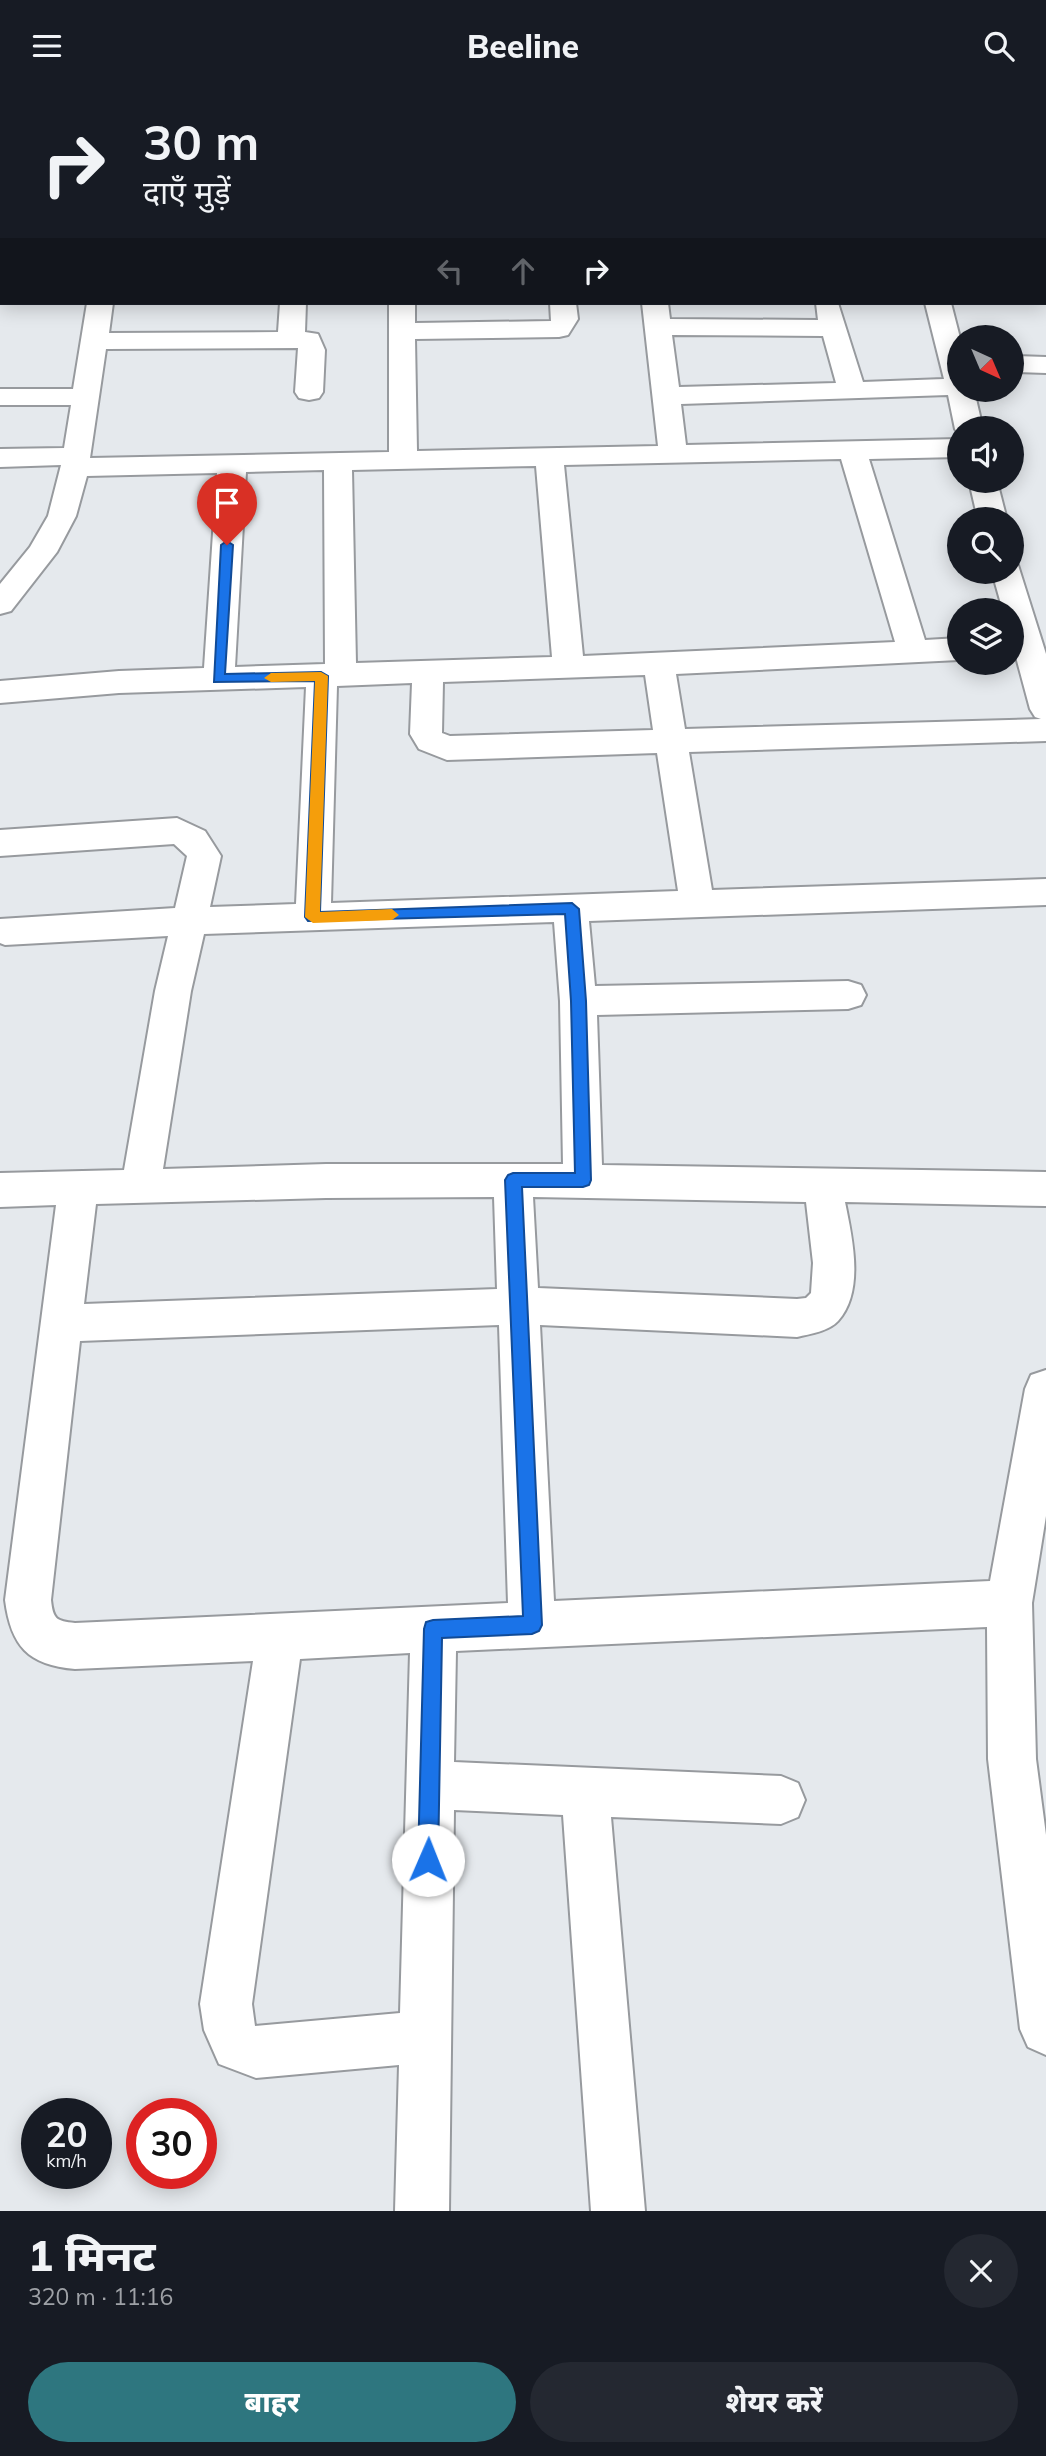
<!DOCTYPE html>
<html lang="hi">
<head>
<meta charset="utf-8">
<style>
	body { margin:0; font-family:Mulish,"Noto Sans Devanagari",sans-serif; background:#242831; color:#f1f3f6; height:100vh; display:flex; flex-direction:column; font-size:26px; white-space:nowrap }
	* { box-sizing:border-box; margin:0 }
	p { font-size:23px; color:#9ea1a6 }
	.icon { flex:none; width:38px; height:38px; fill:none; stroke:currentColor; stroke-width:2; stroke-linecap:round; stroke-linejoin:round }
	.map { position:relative; height:2120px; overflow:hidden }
	.side { display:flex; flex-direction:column; background:#171b24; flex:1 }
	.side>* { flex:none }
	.guide { position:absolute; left:0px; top:0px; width:1046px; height:214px; box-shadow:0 4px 18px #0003; background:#171b24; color:#f1f3f6; overflow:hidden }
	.needle { width:46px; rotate:136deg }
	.tools { position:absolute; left:947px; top:234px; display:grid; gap:14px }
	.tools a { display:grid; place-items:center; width:77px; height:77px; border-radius:50%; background:#171b24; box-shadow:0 4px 18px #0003; font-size:35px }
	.speed { position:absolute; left:21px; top:2007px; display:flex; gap:14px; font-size:35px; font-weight:700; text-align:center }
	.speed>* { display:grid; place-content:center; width:91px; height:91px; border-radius:50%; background:#171b24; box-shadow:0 4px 18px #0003; line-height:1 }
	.speed small { font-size:18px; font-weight:400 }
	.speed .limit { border:10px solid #d22; background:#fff; color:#111 }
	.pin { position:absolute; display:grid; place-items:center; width:60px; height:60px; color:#fff; margin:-72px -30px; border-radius:50% 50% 50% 0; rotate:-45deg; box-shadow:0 0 7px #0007 }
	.pin .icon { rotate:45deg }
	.me { position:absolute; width:77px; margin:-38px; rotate:1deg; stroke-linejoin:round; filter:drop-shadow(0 0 5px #0008) }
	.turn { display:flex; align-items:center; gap:24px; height:147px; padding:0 28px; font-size:32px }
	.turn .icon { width:91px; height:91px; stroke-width:2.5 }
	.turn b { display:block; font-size:49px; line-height:60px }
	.lanes { display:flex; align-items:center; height:66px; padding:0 28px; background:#0003; justify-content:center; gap:35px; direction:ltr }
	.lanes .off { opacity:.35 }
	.round { display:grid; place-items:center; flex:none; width:74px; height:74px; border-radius:37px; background:#242831 }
	.overview { display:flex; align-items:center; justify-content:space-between; height:119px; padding:0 28px }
	h1 { font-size:42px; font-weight:800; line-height:52px }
	.primary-button { display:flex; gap:14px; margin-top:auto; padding:14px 28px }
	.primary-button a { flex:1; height:80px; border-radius:42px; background:#2e767f; color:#fff; font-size:28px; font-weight:800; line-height:80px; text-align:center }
	.primary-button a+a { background:#242831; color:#f1f3f6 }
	header { display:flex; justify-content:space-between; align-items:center; height:91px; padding:0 28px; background:#171b24; font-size:32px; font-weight:800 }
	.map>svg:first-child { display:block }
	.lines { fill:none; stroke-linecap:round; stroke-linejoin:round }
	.minor-casing { stroke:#979a9e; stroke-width:4 }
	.minor { fill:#fff; fill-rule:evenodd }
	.route { fill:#1a73e8; stroke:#114b97; stroke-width:2 }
	.slow { fill:#f59e0b }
</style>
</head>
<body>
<header><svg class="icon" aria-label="menu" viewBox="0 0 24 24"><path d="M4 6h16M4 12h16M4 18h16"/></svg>Beeline<svg class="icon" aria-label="search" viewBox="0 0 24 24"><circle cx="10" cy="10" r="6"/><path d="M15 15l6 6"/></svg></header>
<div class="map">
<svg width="1046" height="2120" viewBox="0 0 1046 2120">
	<rect width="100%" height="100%" fill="#e5e9ed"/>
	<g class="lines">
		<defs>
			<g id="minor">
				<polygon points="134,0 156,0 133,2"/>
				<polygon points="869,0 891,0 892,2 870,2"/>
				<rect x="1045" y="57" width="1" height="14"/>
				<rect x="0" y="80" width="2" height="14"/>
				<rect x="1045" y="107" width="1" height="14"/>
				<polygon points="1045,157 1046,157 1046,173 1045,172"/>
				<rect x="0" y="191" width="2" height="16"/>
				<path d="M87 212H113L109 242 278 241 280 212H306L305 241 318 243 325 259 323 301 319 307 309 309 299 307 295 301 298 257 106 258 90 367 389 361V212H415V232L551 230 550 212H576L578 228 568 244 559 246 415 248 417 360 658 355 642 212H668L670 228 818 229 816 212H838L863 291 944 288 925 212H951L960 247 959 299H974L983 338H959V344L955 338 948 304 681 313 686 354 959 348V366L869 368 925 549 959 547V569L676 583 685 638 1041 628 1035 626 1030 618 1012 551V520H1003L992 481H1012V472L1018 474 1046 563V650L689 661 712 799 1046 788V814L589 830 595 895 848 890 861 894 866 904 861 914 848 918 597 924 602 1074 1046 1081V1115L845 1111C852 1146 865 1200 838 1230 829 1240 810 1243 797 1246L540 1234 554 1510 990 1490 1025 1298 1031 1284 1046 1279V1425L1032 1512 1036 1668 1046 1744V1964L1028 1956 1020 1938 988 1668 987 1536 456 1560 454 1671 781 1685 798 1692 805 1709 798 1726 781 1733 611 1726 645 2120H591L563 1724 454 1719 449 2120H395L399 1974 256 1987 219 1973 204 1939 200 1913 253 1570 75 1578C28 1574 11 1555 5 1509L56 1114 0 1116V1082L124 1079 155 900 168 845 5 854 0 852V828L175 817 187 765 174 753 0 765V739L177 727 205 740 221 765 210 816 296 813 306 596 119 602 0 612V590L119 580 204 577 217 382 87 385 76 425 57 461 11 520 0 523V493L30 456 48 425 61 374 0 376V358L64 357 71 314H0V298H73ZM672 244 823 245 836 292 679 296ZM841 368 895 551 583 565 564 374ZM536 375 552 566 356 572 352 379ZM324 379 325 573 235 576 246 381ZM645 584 653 639 450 645 442 642 443 591ZM412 592 410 643 419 658 447 669 657 662 678 800 331 812 337 595ZM554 831 560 910 563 1073H326L163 1078 191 900 204 843ZM494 1106 497 1198 84 1213 96 1113 326 1107ZM533 1106 806 1111 813 1172 811 1202 806 1207 797 1208 538 1197ZM499 1234 508 1512 75 1532C56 1530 53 1528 51 1509L80 1250ZM410 1562 400 1922 255 1935 252 1913 300 1568Z"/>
				<polygon points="1012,265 1046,266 1046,282 1012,281"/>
				<polygon points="969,390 997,390 1007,429 978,429"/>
			</g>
		</defs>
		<use href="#minor" class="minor-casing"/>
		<use href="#minor" class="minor"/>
	</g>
	<polygon class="route" points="227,450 233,454 225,583 321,581 328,585 320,821 572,812 579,818 586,910 591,1089 589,1094 583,1096 522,1096 542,1534 539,1540 532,1543 442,1547 438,1769 435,1777 428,1780 421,1777 418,1769 424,1538 426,1531 433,1529 523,1525 505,1089 508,1084 513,1082 575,1082 571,910 565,823 308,830 305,826 315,590 214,591 221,454"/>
	<polygon class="slow" points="321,581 328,585 320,821 392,818 399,824 392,829 313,832 305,826 315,590 271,591 264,587 271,582"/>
</svg>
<div class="tools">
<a><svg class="needle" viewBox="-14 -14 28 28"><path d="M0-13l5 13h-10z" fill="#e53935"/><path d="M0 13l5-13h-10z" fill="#9ea1a6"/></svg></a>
<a><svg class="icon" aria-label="sound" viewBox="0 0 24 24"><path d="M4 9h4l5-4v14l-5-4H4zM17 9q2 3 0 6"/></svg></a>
<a><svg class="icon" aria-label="search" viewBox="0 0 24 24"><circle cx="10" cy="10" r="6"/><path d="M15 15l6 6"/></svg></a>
<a><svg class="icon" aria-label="layers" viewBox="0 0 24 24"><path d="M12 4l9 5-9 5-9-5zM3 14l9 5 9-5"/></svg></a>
</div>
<div class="speed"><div>20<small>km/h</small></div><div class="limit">30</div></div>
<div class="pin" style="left:227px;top:454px;background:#d93025"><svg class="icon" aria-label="arrive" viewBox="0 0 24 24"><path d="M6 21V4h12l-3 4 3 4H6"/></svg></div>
<svg class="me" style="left:428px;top:1769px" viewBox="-20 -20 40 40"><circle r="19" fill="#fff"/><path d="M0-13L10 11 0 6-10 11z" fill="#1a73e8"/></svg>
<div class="guide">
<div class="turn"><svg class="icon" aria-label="right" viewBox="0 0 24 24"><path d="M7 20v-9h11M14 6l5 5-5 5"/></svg><div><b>30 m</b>दाएँ मुड़ें</div></div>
<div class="lanes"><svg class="icon off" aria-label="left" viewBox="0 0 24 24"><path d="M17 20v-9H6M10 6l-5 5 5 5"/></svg><svg class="icon off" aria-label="ahead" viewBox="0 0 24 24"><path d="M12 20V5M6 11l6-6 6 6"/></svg><svg class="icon" aria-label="right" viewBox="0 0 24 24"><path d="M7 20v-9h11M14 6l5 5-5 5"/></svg></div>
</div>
</div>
<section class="side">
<div class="overview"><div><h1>1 मिनट</h1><p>320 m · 11:16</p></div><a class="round"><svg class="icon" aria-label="close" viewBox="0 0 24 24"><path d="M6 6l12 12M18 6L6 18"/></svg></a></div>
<div class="primary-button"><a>बाहर</a><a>शेयर करें</a></div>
</section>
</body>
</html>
